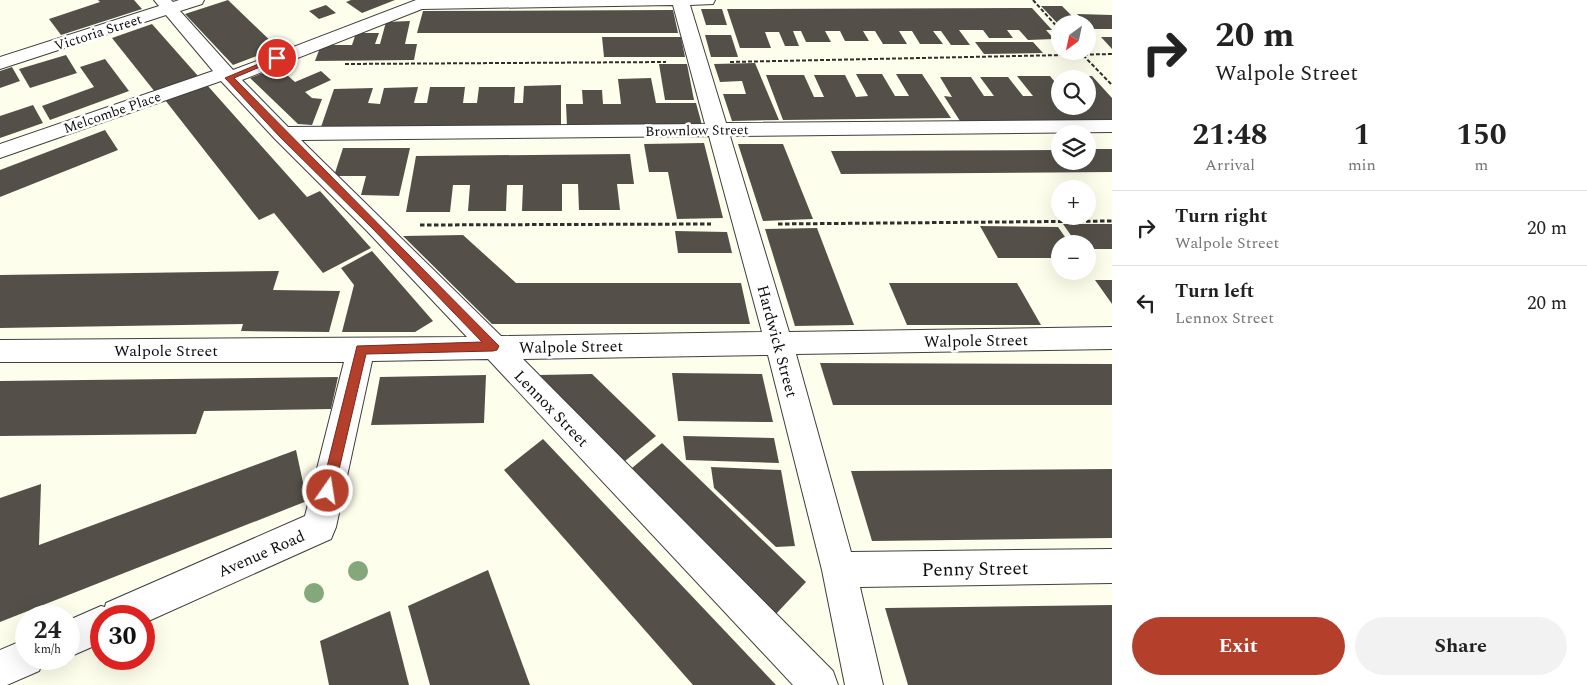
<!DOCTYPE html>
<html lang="en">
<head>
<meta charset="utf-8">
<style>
	body { margin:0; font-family:Spectral,serif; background:#f2f2f2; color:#222; height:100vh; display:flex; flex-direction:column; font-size:19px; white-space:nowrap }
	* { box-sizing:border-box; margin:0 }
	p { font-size:16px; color:#767676 }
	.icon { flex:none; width:28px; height:28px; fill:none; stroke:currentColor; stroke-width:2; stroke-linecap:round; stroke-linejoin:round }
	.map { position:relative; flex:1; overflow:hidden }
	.side { display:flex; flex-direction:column; background:#fff; width:475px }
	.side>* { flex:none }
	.banner { background:#fff; color:#222; overflow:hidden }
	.needle { width:32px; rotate:213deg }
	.fabs { position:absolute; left:1051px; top:15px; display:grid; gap:10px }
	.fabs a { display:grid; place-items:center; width:45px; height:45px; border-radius:50%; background:#fff; box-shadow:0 5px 20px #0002; font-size:25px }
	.speed { position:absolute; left:15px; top:605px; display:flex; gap:10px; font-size:25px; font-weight:700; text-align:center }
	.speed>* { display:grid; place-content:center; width:65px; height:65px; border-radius:50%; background:#fff; box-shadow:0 5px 20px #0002; line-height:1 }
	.speed small { font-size:12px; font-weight:400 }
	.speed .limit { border:8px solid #d22; background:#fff; color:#111 }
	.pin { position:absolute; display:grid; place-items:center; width:42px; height:42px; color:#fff; margin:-21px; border:2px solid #fff; border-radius:50%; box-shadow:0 1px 5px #0007 }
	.me { position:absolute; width:55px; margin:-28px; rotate:13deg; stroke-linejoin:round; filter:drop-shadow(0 0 4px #0008) }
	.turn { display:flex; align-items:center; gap:18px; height:105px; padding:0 20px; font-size:22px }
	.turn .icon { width:65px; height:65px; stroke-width:2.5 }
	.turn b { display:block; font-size:35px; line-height:42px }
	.eta { display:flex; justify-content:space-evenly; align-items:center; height:85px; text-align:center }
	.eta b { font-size:30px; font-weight:700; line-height:35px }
	.button { display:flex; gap:10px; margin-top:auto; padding:10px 20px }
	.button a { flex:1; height:58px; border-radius:30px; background:#b4402c; color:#fff; font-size:20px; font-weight:700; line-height:58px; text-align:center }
	.button a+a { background:#f2f2f2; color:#222 }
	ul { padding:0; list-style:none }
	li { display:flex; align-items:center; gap:15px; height:75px; padding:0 20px; border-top:1px solid #e0e0e0 }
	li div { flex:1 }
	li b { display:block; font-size:19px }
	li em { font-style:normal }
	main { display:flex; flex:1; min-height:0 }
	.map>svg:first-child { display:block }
	.building { fill:#545049 }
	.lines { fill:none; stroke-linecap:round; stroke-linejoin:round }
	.minor-casing { stroke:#3f3f3f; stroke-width:2 }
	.path-far1 { stroke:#2e2e2e; stroke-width:2; stroke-dasharray:4 2; stroke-linecap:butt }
	.path { stroke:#2e2e2e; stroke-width:3; stroke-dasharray:4.5 2.5; stroke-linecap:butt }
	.minor { fill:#fff; fill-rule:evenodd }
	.tree { fill:#84a77c }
	.route { fill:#b4402c; stroke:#752a1d }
	.labels { text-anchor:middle; stroke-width:5; stroke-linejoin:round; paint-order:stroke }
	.far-street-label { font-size:14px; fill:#0c0c0c; stroke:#fff }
	.street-label { font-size:16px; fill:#0c0c0c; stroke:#fff }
	.near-street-label { font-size:19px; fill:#0c0c0c; stroke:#fff }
</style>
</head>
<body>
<main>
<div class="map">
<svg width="1112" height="685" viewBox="0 0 1112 685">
	<rect width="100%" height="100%" fill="#fefeec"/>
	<g class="building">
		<polygon points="98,0 134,0 142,9 61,35 49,19 100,2"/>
		<polygon points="228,0 278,48 233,65 185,14"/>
		<polygon points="351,0 395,0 362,13 346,2"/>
		<polygon points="326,5 336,13 319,19 309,11"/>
		<polygon points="1041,6 1062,6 1080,24 1060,24 1060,26"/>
		<polygon points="1032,8 1052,30 1046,30 1054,39 1028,40 1019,30 1007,30 1013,38 989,38 983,30 959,30 970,45 951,45 941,31 933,31 943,44 920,44 912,31 899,31 907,44 883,44 875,31 863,31 869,41 845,41 840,31 825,31 831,42 806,42 801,31 793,31 799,46 785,46 779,32 765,32 771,48 740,48 727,9"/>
		<polygon points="701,9 722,9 727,25 706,25"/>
		<polygon points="673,10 678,33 417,33 423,11"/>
		<polygon points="1077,14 1112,15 1112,29 1091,29"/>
		<polygon points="410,21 405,44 417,44 414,60 315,61 321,45 352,45 356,33 379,33 375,44 380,44 386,22"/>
		<polygon points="152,24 198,76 155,92 112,38"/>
		<polygon points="705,35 731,35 738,57 711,57"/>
		<polygon points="602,37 681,37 685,57 604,57"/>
		<polygon points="1101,37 1112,37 1112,49"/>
		<polygon points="975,42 1033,42 1043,53 984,54"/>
		<polygon points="66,55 77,73 30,88 19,69"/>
		<polygon points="105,59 129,91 50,120 42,106 94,87 80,67"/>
		<polygon points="755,63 779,120 732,121 723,94 746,94 742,81 720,82 714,64"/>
		<polygon points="659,64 687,64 694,100 665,100"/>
		<polygon points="12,67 20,81 0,88 0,71"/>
		<polygon points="278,67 295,82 321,71 331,80 305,92 312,98 322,99 312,125 298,124 250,78"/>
		<polygon points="856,74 882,74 895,96 909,96 896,74 922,74 951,118 783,120 766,75 804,75 814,97 824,97 814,75 845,75 856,97 868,96"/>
		<polygon points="1017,76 1050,76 1060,88 1060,106 1088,106 1088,79 1064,79 1062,76 1092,76 1112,98 1112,120 960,121 944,96 952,97 940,77 971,77 984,96 994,96 980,77 1008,77 1023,96 1033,96"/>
		<polygon points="651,78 656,103 696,103 702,125 567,127 566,104 583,104 582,90 602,90 603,104 621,104 618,79"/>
		<polygon points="207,85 307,197 320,191 371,248 323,273 274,213 259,220 165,100"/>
		<polygon points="561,85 561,127 321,127 334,89 373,88 368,103 380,104 384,88 418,87 414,103 427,103 430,87 465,87 463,103 477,103 479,87 515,87 514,103 523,103 524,86"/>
		<polygon points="33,105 43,123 0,138 0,116"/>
		<polygon points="105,130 118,150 0,197 0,170"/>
		<polygon points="704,143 723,218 677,219 668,172 649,172 644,144"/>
		<polygon points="738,144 783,144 813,219 763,221"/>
		<polygon points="343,148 410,148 399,196 361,195 366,176 334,176"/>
		<polygon points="1088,149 1112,149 1112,172 841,174 831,151 1060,150 1060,161 1088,161"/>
		<polygon points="630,154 634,184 617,184 620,210 579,210 578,184 562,184 562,211 522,211 523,185 507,185 506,211 468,211 470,185 453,185 450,212 406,212 416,156"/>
		<polygon points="1063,224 1112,224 1112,249 1088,249 1088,244 1077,244"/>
		<polygon points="980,226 1058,227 1070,244 1060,244 1060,258 998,258"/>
		<polygon points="817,228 854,325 795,326 765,229"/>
		<polygon points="675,231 727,232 732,253 678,253"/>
		<polygon points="463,235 516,283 741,283 750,324 492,324 403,236"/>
		<polygon points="372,251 433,321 415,332 342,332 354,285 341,268"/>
		<polygon points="279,271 273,290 340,291 329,332 241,331 243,324 0,328 0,275"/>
		<polygon points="1095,280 1112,280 1112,304"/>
		<polygon points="889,283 1017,283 1041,325 907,325"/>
		<polygon points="820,363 1112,364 1112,405 833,405"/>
		<polygon points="672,373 762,374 773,422 678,421"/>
		<polygon points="592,374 656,436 625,461 539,375"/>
		<polygon points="486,375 484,423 371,425 380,377"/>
		<polygon points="338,377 331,409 204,411 196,434 0,436 0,381"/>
		<polygon points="683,436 774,438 779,463 686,460"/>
		<polygon points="543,439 776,685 693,685 504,470"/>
		<polygon points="662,443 806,582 775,615 632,468"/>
		<polygon points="296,450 307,501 0,622 0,498 41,484 39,545"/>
		<polygon points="711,467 781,470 795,546 776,547 714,488"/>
		<polygon points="1112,469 1112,538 872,541 851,471"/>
		<polygon points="488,570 530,685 430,685 408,606"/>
		<polygon points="1112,605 1112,685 908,685 885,608"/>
		<polygon points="390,611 409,685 329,685 320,641"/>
	</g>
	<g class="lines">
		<defs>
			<g id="minor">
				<path d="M154 0H171L173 2 179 0H204L202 4 180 11 233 70 416 0H715L713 4 690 5 726 123 1112 120V132L730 136 789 332 1112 327V349L796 354 851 552 1112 549V583L860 587 883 685H845L822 570 768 355 523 359 833 671 838 685H793L488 359 372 361 336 527 331 539 144 623V616H101V643L69 657V620L101 606 105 607 106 603 305 516 344 362H0V340L467 337 367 231 275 139 221 81 0 158V144L213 71 166 15 0 69V57L159 6ZM673 5 705 124 288 127 242 80 422 9ZM709 136 762 332 501 336 301 140Z"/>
				<polygon points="26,639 26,659 44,659 39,671 7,685 0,685 0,650"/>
			</g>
		</defs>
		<use href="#minor" class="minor-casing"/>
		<g class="path-far1">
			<polyline points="1033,0 1060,30"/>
			<polyline points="1079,51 1112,85"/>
			<polyline points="730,62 1112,54"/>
			<polyline points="345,64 666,62"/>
		</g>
		<g class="path">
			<polyline points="778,224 1112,221"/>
			<polyline points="420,225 711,224"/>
		</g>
		<use href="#minor" class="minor"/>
	</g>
	<g class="tree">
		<circle cx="358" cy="571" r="10"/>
		<circle cx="314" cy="593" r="10"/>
	</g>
	<polygon class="route" points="275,57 281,58 234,78 499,346 497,350 493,351 366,354 334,491 332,496 328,498 323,496 321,491 357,346 482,342 372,228 279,136 225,78"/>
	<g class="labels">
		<g class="far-street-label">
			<text transform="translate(98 32) rotate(-18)" y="5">Victoria Street</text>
			<text transform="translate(112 112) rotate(-19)" y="5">Melcombe Place</text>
			<text transform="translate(697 130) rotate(-1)" y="5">Brownlow Street</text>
		</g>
		<g class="street-label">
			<text transform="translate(976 340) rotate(-1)" y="6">Walpole Street</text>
			<text transform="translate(778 341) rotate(75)" y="6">Hardwick Street</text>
			<text transform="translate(571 346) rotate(-1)" y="6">Walpole Street</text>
			<text x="166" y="356">Walpole Street</text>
			<text transform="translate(552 408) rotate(46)" y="6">Lennox Street</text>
			<text transform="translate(261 553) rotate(-24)" y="6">Avenue Road</text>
		</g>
		<g class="near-street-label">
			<text transform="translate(975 568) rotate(-1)" y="7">Penny Street</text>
		</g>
	</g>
</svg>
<div class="fabs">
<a><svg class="needle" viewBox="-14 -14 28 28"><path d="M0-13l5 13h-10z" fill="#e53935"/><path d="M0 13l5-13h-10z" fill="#767676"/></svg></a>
<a><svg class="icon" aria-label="search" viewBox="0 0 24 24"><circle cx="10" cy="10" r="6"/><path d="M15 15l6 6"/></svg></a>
<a><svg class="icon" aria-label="layers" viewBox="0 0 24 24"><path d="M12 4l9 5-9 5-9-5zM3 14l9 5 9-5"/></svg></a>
<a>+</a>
<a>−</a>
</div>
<div class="speed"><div>24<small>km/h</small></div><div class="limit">30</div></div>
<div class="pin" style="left:277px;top:58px;background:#d93025"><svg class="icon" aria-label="arrive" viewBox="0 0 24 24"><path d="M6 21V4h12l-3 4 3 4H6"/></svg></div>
<svg class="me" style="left:328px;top:491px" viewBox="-20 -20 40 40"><circle r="17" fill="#b4402c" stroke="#fff" stroke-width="3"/><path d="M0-11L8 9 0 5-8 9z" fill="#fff"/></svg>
</div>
<section class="side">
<div class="banner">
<div class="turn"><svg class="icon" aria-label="right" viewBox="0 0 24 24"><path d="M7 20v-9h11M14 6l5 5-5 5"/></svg><div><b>20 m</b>Walpole Street</div></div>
</div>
<div class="eta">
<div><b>21:48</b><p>Arrival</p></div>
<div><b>1</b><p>min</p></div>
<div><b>150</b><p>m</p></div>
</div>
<ul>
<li><svg class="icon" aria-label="right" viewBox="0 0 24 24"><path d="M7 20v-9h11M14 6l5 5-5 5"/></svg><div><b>Turn right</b><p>Walpole Street</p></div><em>20 m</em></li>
<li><svg class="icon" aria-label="left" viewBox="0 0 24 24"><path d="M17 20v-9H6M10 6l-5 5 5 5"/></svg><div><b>Turn left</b><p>Lennox Street</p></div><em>20 m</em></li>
</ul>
<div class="button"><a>Exit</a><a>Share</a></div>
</section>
</main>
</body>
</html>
